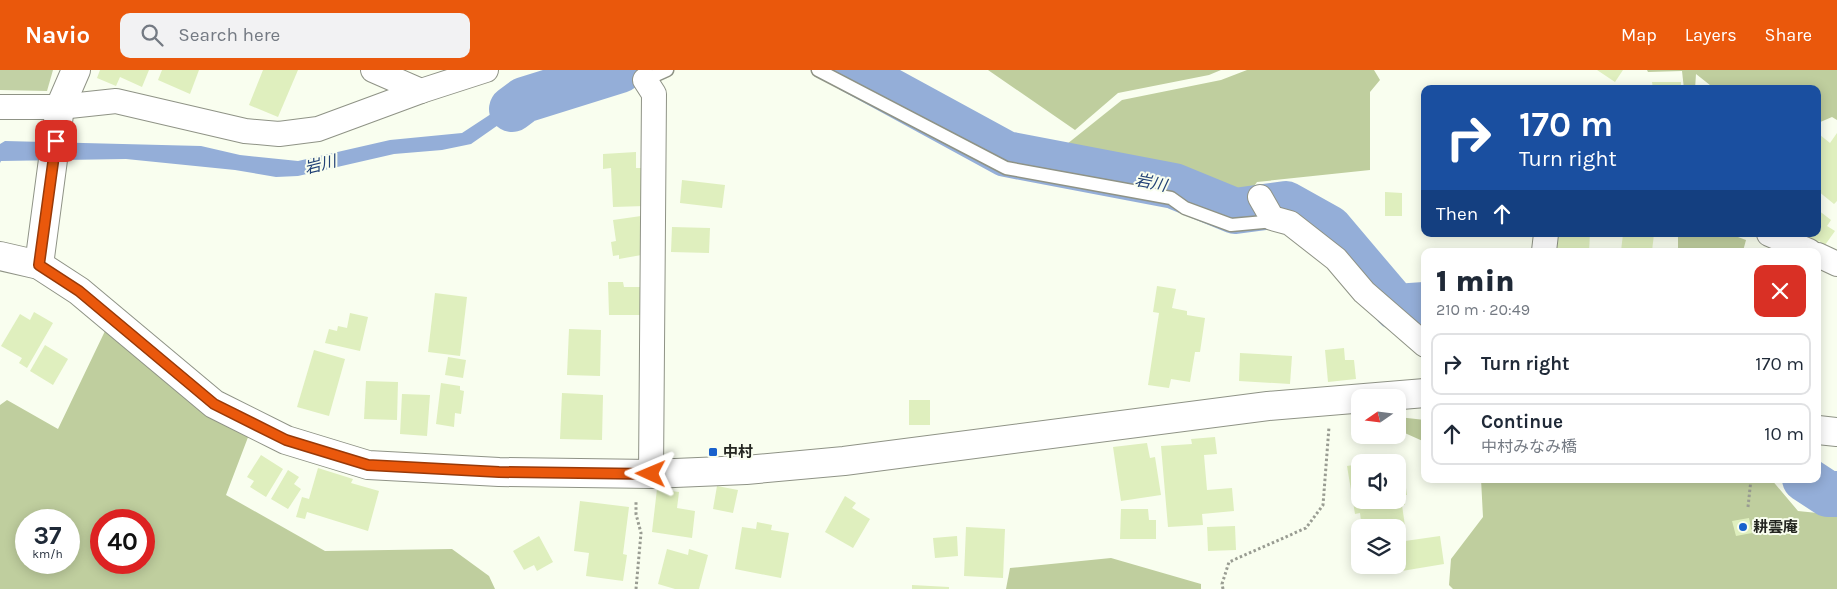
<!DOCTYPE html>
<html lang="en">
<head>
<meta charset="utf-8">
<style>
	body { margin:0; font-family:Karla,"Noto Sans JP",sans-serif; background:#f2f2f3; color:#1f2937; height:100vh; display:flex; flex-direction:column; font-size:19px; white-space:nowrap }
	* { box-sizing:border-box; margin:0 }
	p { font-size:16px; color:#747a83 }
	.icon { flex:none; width:28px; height:28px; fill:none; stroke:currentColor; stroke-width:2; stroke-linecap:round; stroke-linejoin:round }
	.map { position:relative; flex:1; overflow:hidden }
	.side { position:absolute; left:1421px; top:178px; width:400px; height:235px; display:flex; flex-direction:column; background:#fff; border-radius:10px; box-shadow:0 2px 12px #0003 }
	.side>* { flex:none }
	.guide { position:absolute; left:1421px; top:15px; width:400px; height:152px; border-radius:10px; box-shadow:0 2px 12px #0003; background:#1a4fa0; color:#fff; overflow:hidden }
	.needle { width:32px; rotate:256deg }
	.buttons { position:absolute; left:1351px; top:319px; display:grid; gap:10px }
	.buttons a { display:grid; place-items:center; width:55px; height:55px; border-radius:10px; background:#fff; box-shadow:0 2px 12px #0003; font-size:25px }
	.speed { position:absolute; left:15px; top:439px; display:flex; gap:10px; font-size:25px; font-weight:700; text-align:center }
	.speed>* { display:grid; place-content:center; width:65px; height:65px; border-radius:50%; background:#fff; box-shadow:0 2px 12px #0003; line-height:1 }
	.speed small { font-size:12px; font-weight:400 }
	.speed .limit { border:8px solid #d22; background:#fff; color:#111 }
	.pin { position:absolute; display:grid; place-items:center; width:42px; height:42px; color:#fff; margin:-21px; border-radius:10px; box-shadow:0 2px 8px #0006 }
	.me { position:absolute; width:55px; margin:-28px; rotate:271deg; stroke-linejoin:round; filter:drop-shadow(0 0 4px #0008) }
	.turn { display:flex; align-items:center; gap:18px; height:105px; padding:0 15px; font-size:22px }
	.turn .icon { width:65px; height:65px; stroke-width:2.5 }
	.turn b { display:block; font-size:35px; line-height:42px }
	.then { display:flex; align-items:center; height:48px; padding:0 15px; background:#0003; gap:10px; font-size:19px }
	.round { display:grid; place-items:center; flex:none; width:52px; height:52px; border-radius:10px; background:#f2f2f3 }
	.headline { display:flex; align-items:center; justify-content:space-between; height:85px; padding:0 15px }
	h1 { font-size:30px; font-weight:800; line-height:38px }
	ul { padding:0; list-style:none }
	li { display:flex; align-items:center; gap:15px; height:62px; margin:0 10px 8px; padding:0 5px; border:2px solid #e0e1e3; border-radius:10px }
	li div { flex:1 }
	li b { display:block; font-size:19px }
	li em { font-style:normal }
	header { display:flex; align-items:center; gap:30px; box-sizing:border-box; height:70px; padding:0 25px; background:#ea580c; color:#fff }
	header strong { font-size:24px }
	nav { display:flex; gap:28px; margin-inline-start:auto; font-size:18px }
	.search { width:350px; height:45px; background:#f2f2f3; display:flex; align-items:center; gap:12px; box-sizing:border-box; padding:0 18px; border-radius:10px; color:#747a83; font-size:19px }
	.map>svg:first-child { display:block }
	.green { fill:#c2d1a5 }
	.forest { fill:#bfce9e; fill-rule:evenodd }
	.water { fill:#94aed8 }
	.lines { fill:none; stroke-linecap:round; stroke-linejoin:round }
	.river { stroke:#94aed8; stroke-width:46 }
	.building { fill:#dfefbe }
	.service-casing { stroke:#8f9386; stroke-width:15 }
	.minor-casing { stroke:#8f9386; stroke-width:26 }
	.tertiary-casing { stroke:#8f9386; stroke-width:30 }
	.path { stroke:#999c92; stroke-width:3; stroke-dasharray:2.5 2.5; stroke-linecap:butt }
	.service { stroke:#fff; stroke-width:12 }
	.minor { stroke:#fff; stroke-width:24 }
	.tertiary { stroke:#fff; stroke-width:28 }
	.route-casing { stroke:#983908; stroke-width:12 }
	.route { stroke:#ea580c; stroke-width:9 }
	.poi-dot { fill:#1961cc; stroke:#f9feef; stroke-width:2 }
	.labels { text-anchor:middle; stroke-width:4; stroke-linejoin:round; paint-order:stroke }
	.poi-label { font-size:15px; font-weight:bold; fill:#242621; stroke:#f9feef; text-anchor:start }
	.water-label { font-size:16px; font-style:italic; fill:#224276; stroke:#f9feef }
</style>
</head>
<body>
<header>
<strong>Navio</strong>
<div class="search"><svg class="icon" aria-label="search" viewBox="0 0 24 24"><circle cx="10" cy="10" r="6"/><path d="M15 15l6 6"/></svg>Search here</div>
<nav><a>Map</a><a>Layers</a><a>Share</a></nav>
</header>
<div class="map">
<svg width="1837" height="519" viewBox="0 0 1837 519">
	<rect width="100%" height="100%" fill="#f9feef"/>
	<polygon class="green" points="0,0 53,0 47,21 0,20"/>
	<g class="forest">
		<polygon points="988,0 1221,0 1209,5 1118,23 1075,60"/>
		<polygon points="1247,0 1374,0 1380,10 1370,22 1370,100 1257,112 1246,128 1228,129 1170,102 1057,82 1122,30 1221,10"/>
		<polygon points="1647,0 1837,0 1837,50 1832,47 1818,53 1818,19 1715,19 1696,4 1695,19 1684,19 1682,1 1648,2"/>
		<polygon points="1678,164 1730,164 1746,170 1743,181 1678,181"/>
		<path d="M105 261 250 362 226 425 325 481 452 479 489 506 495 519H0V335L7 330 58 359ZM26 450H69V492H26ZM101 450H144V492H101Z"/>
		<polygon points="1398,347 1425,350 1425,372 1398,360"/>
		<polygon points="1481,409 1771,409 1798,441 1837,445 1837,519 1453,519 1449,515 1451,489 1483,447"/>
		<polygon points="1111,488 1201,514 1201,519 1006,519 1010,498"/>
	</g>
	<polygon class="water" points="569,12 573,18 527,35 471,74 442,80 394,84 298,106 276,107 235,100 126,89 1,91 0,93 0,74 5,71 201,76 240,85 298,91 390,70 462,63 523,23"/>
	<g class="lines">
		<g class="river">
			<polyline points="852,0 1006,84 1174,116 1235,141 1286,134 1329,158 1396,237 1425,235"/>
			<polyline points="512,39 524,30 620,0"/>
			<polyline points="1805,409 1828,424 1837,424"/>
		</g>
	</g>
	<g class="building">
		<polygon points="100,0 149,0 142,17 120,7 116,16 97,8"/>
		<polygon points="162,0 199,0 190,24 158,10"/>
		<polygon points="263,0 298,0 278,47 249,35"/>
		<polygon points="1597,0 1623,0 1615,12"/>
		<polygon points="1652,12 1681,12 1681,19 1653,19"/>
		<polygon points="1837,63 1837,131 1834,134 1818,121 1818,68 1820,65 1830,73"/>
		<polygon points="636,82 636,98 644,98 645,136 613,137 611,98 603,99 603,84"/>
		<polygon points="682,110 725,115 722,138 680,133"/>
		<polygon points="1385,122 1402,123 1402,146 1385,146"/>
		<polygon points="1818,140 1831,150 1827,156 1835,161 1825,175 1819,171 1816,175 1800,164 1818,164"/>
		<polygon points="641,146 647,184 619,189 619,185 613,186 611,172 616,171 613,150"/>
		<polygon points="672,157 710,158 709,183 671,182"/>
		<polygon points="1557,164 1590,164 1589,181 1556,181"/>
		<polygon points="1623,164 1654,164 1652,181 1621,181"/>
		<polygon points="608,212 623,212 624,217 645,217 645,245 609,245"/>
		<polygon points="1157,216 1176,219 1172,238 1187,241 1187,245 1205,248 1200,282 1195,282 1190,312 1171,309 1169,318 1148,315 1159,243 1153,242"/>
		<polygon points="435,223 467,227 460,286 428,282"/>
		<polygon points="34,242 53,253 27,298 19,293 22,288 1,276 20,244 30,250"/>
		<polygon points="350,243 368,247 360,281 325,273 329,259 337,261 338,256 347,258"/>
		<polygon points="569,259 601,260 600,306 567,305"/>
		<polygon points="45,275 68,289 53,315 30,301"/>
		<polygon points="1344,278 1345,290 1354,290 1356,309 1328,312 1325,280"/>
		<polygon points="314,280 345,289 329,346 297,337"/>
		<polygon points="1240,283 1292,286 1290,314 1239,311"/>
		<polygon points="448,287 466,290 463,308 445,305"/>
		<polygon points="366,311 398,312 397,350 364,349"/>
		<polygon points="441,313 460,316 460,320 464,321 461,344 455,343 454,357 436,354"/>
		<polygon points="562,323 603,325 602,370 560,369"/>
		<polygon points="402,324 430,325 427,366 400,364"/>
		<rect x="909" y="330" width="21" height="25"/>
		<polygon points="1215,367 1217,384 1204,385 1207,420 1232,418 1234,441 1202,444 1203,455 1168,457 1161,376 1192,374 1191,369"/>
		<polygon points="1147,373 1150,388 1155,387 1161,425 1121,431 1113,377"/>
		<polygon points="261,385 283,399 266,427 250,417 254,411 247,407"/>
		<polygon points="1395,389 1396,392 1378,392 1377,391"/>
		<polygon points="1360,394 1360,430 1398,430 1398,403 1404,403 1407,425 1403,425 1405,435 1402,435 1405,456 1362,458 1360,443 1355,444 1347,396"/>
		<polygon points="318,398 353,409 351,413 379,421 368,461 307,442 305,449 296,447 302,427 309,429"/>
		<polygon points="288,400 299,407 294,414 301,419 288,439 271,429"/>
		<polygon points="717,416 738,420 733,443 713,439"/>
		<polygon points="657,419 679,422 677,438 695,441 692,468 652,462"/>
		<polygon points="845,426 856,433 852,438 870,449 853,478 825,462"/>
		<polygon points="580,431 629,437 623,484 627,485 623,511 586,506 589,483 574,481"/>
		<polygon points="1121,439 1148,439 1149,450 1156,450 1156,469 1120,469"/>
		<polygon points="1749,448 1752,463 1736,466 1732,451"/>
		<polygon points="757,452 772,455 771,460 789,463 781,508 735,499 742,457 756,459"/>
		<polygon points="1235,456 1236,480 1208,481 1207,457"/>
		<polygon points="966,457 1005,459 1003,508 964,506"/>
		<polygon points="539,466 553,492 537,501 534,495 524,500 513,481"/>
		<polygon points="957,466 958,486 935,488 933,468"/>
		<polygon points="1440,466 1444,494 1384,504 1383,495 1398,495 1398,472"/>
		<polygon points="667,479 688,485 689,479 708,485 699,519 675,519 658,514"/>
		<polygon points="912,515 949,517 949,519 912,519"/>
	</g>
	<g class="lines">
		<defs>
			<g id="service">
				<polyline points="818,0 1006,98 1171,128 1185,138 1231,155 1275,151"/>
				<polyline points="645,10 667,0"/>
			</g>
			<g id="minor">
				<polyline points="373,0 421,21"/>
				<polyline points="645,10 654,24 651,404"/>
				<polyline points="0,37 60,37 116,31 245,61 279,64 318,59 421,21 486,0"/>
				<polyline points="1260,127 1272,148 1290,153 1336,189 1364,222 1425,275"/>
				<polyline points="1769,164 1809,181"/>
				<polyline points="1544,181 1546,164"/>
				<polyline points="1818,185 1837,194"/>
			</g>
			<g id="tertiary">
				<polyline points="0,186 39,195 79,221 214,334 286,370 368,395 499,402 651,404 746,400 844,391 1268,336 1425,323"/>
				<polyline points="39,195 60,37 76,0"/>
				<polyline points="1818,360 1837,362"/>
			</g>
		</defs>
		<use href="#service" class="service-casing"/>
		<use href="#minor" class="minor-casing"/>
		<use href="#tertiary" class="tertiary-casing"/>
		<g class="path">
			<polyline points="1748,437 1751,409"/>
			<polyline points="636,519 641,463 636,444 636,430"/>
			<polyline points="1223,519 1222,514 1229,492 1306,458 1323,435 1329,357"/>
		</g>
		<use href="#service" class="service"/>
		<use href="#minor" class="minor"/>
		<use href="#tertiary" class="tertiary"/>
	</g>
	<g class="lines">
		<defs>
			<polyline id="route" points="56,71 39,195 79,221 214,334 286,370 368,395 499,402 651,404"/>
		</defs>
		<use href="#route" class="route-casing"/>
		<use href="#route" class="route"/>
	</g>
	<g class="poi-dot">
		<rect x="708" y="377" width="10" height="10" rx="2.5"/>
		<circle cx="1743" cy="457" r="5"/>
	</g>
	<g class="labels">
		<g class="poi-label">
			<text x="723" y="387">中村</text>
			<text x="1753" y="462">耕雲庵</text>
		</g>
		<g class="water-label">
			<text transform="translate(320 94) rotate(-14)" y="6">岩川</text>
			<text transform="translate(1151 112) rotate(11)" y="6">岩川</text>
		</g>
	</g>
</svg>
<div class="buttons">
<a><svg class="needle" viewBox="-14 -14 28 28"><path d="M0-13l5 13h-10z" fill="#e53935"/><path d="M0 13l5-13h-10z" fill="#747a83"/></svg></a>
<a><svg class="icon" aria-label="sound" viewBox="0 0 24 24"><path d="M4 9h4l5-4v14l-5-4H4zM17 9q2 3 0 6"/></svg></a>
<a><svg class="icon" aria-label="layers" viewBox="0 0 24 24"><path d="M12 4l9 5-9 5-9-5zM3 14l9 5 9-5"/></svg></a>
</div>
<div class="speed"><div>37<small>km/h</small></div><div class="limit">40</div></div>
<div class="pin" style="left:56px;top:71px;background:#d93025"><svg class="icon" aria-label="arrive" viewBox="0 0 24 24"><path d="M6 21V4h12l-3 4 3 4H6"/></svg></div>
<svg class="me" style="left:651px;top:404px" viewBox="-20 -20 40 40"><path d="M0-17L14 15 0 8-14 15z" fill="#ea580c" stroke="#fff" stroke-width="4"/></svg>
<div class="guide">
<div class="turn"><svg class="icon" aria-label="right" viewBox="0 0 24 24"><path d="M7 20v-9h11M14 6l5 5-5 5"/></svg><div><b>170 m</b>Turn right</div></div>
<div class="then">Then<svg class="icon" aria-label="ahead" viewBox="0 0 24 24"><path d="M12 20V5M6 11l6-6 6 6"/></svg></div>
</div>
<section class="side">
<div class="headline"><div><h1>1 min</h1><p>210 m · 20:49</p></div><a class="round" style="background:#d93025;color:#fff"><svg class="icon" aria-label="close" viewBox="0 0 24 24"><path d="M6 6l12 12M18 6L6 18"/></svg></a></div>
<ul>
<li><svg class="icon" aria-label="right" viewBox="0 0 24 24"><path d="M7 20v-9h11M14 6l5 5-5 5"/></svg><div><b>Turn right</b></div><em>170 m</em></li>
<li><svg class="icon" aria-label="ahead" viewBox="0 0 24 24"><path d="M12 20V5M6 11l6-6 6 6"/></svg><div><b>Continue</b><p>中村みなみ橋</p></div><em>10 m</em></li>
</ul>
</section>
</div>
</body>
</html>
